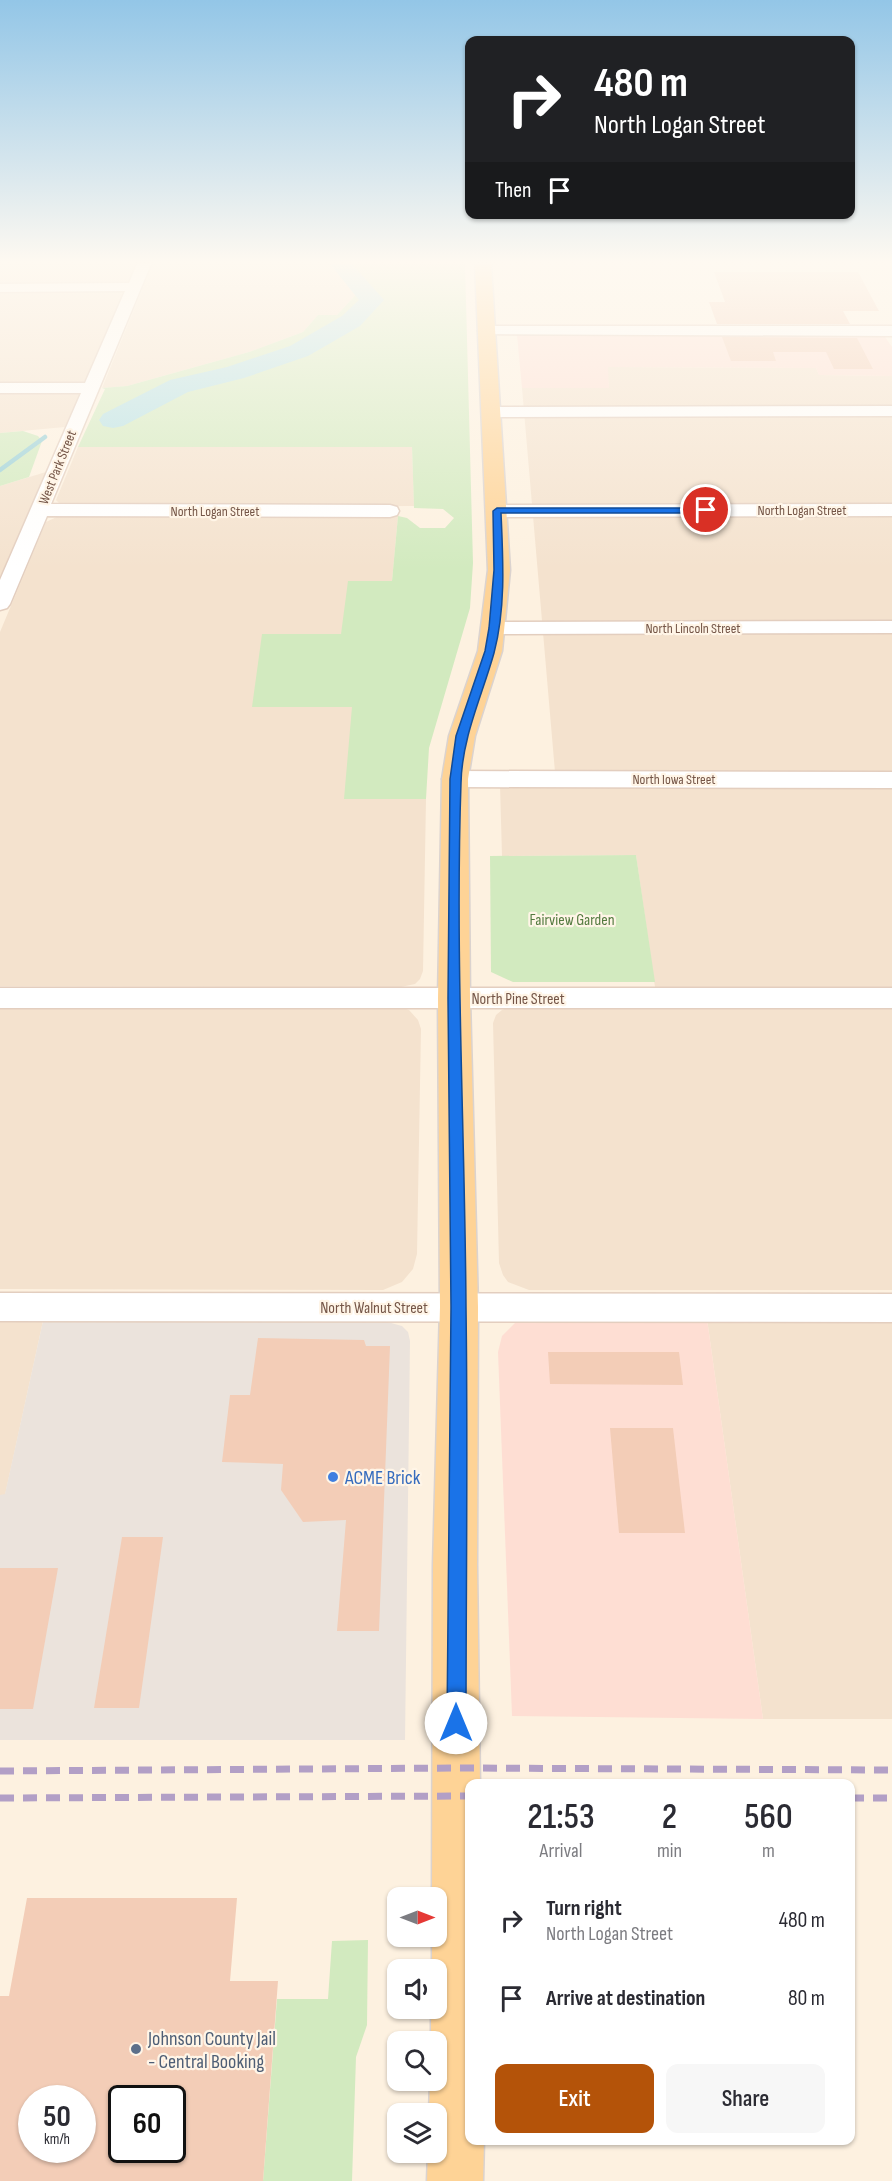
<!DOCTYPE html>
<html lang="en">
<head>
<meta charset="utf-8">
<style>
	body { margin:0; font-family:"Sofia Sans Condensed",sans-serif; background:#f7f7f7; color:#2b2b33; height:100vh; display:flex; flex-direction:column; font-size:22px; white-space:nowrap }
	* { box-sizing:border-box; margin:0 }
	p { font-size:20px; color:#7c7c81 }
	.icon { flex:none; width:33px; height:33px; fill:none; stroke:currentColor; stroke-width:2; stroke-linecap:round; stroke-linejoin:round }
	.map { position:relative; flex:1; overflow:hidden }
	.panel { position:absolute; left:465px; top:1779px; width:390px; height:366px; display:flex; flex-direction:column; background:#fff; border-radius:12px; box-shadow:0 2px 4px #0004 }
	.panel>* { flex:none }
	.hud { position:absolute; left:465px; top:36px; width:390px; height:183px; border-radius:12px; box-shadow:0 2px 4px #0004; background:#202124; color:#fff; overflow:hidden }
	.needle { width:39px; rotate:90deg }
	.buttons { position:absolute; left:387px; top:1887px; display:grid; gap:12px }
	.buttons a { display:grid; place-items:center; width:60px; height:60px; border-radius:12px; background:#fff; box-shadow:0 2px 4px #0004; font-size:30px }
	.speed { position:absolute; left:18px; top:2085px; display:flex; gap:12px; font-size:30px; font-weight:700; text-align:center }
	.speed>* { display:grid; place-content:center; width:78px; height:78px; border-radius:50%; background:#fff; box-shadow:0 2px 4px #0004; line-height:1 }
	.speed small { font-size:15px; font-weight:400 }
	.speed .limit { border:3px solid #111; border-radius:9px; background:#fff; color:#111 }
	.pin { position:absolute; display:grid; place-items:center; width:51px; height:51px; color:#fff; margin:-26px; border:3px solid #fff; border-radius:50%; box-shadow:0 2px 6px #0007 }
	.me { position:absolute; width:66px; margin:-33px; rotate:0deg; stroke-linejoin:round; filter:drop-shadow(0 0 4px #0008) }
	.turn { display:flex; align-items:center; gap:21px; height:126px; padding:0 30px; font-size:27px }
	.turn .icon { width:78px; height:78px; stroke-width:2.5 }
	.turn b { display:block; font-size:42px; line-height:51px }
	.then { display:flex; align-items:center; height:57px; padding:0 30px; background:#0003; gap:12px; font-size:22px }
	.eta { display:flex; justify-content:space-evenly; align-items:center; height:102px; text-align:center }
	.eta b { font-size:36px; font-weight:600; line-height:42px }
	.cta { display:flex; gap:12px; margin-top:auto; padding:12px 30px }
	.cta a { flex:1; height:69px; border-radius:12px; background:#b45309; color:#fff; font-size:24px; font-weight:600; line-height:69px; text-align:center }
	.cta a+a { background:#f7f7f7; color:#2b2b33 }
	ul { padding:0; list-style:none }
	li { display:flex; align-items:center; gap:18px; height:78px; padding:0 30px }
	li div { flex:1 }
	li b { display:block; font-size:22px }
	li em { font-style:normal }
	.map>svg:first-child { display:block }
	.residential { fill:#f4e2ce }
	.commercial { fill:#feded3 }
	.industrial { fill:#ebe3dc }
	.green { fill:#d2eabf }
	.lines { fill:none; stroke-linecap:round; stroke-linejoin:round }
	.stream { stroke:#9ad1d8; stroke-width:4.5 }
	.river { fill:#b4e1e6; fill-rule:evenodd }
	.building { fill:#f3cdb7; fill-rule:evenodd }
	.minor-casing { stroke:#e3cebf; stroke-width:3 }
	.tertiary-casing { stroke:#e3cebf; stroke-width:3 }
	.primary-casing { stroke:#dbd3cf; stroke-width:3 }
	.minor { fill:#fff; fill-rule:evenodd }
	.tertiary { fill:#fff; fill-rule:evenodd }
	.primary { fill:#fed396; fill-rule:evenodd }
	.rail { stroke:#b29fc6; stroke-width:7; stroke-dasharray:14 9; stroke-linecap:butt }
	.route { fill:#1a73e8; stroke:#114b97; stroke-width:1.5 }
	.shop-dot { fill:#3f7fe0; stroke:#fff5e7; stroke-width:2 }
	.service-dot { fill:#5c6f8a; stroke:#fff5e7; stroke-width:2 }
	.labels { text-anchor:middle; stroke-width:4.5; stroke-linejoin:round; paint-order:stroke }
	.far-street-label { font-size:14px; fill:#745547; stroke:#fff5e7 }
	.park-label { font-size:16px; fill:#537a3f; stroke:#fff5e7 }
	.street-label { font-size:16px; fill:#745547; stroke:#fff5e7 }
	.near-shop-label { font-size:20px; fill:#366cbe; stroke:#fff5e7; text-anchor:start }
	.near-service-label { font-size:20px; fill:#4e5e75; stroke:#fff5e7; text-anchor:start }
</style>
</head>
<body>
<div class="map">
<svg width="892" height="2181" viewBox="0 0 892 2181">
	<rect width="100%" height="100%" fill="#fdf1e0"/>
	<g class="residential">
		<polygon points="0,264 341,264 361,289 337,315 318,315 303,332 249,352 127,386 102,388 144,285 0,285"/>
		<polygon points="0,290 119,291 122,293 123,299 65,427 0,433"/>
		<polygon points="607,367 816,368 819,375 892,376 892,772 555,772 522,388 609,388"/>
		<polygon points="78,447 412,447 414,506 76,507 60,504 56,500"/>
		<polygon points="46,472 0,577 0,486"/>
		<polygon points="392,514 398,516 392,581 341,634 252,707 353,707 345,799 426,799 423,971 420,979 415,984 401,987 0,986 0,632 46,522 61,515"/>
		<polygon points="500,785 892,785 892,987 655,987 636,855 502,856"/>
		<polygon points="0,1006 400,1007 409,1010 418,1020 421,1029 417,1254 413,1269 402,1282 383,1290 0,1289"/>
		<polygon points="892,1006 892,1290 529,1290 508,1282 503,1275 499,1263 493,1023 496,1015 502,1010 509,1007"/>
		<polygon points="707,1319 892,1319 892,1719 763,1719"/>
		<polygon points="0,1321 43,1321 5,1495 0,1495"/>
	</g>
	<g class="commercial">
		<polygon points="517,335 877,335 885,337 892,347 892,376 819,375 816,368 608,367 609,388 522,388"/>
		<polygon points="707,1319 763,1719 512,1716 498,1352 502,1336 516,1322 526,1320"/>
	</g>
	<polygon class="industrial" points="380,1320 402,1326 408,1332 410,1341 405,1740 0,1740 0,1495 5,1494 43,1321"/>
	<g class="green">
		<polygon points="341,264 465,264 473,563 470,608 429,748 426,799 344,799 352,707 252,707 262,634 341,634 348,581 392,581 398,516 407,518 420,528 445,528 454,518 443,509 414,508 412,447 78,447 105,389 102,388 127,386 249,352 303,332 318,315 337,315 361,289"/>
		<polygon points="23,431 38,436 42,441 29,477 0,486 0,433"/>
		<polygon points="636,855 655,982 513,982 491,972 490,856"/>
		<polygon points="368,1940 367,2025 356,2057 352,2181 263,2181 277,1999 328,1999 332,1941"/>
	</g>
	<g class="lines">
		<polyline class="stream" points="0,470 45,437"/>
		<polygon class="river" points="330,264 352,264 384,300 360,326 308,356 244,378 188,392 123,426 113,428 103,426 99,420 103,414 170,380 227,367 290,346 342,316 359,300"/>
	</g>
	<g class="building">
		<polygon points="714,272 858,272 879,311 843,311 850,324 717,324 709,302 725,302"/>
		<polygon points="722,337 857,338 873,369 834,369 826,352 773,352 776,361 731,361"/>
		<polygon points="258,1338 364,1340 366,1346 390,1346 379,1631 337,1631 346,1520 303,1522 281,1490 283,1464 222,1462 230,1395 250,1395"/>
		<polygon points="548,1352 679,1352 683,1385 550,1384"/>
		<polygon points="610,1428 673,1428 685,1533 619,1533"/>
		<polygon points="122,1537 163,1537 139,1708 94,1708"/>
		<polygon points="0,1568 58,1568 33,1709 0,1709"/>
		<path d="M27 1898H237L230 1981H278L263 2181H0V1996H9ZM32 2098H82V2150H32ZM122 2098H172V2150H122Z"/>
	</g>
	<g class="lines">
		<defs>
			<g id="minor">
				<polygon points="137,264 151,264 51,504 390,505 397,507 399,511 397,515 390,517 47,516 10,604 7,608 0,610 0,580 81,393 0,393 0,383 85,383 125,291 0,292 0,284 129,283"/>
				<polygon points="486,326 892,326 892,336 481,334 478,331"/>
				<polygon points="892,406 892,416 491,417 483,412 491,407"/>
				<polygon points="892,504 892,516 497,517 490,515 488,511 490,507 497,505"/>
				<polygon points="892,621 892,633 494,634 487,632 483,628 487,624 494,622"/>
				<rect x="0" y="988" width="892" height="20"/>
				<polygon points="0,1293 892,1294 892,1322 0,1321"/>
			</g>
			<polygon id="tertiary" points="455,771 892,772 892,788 455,787 446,785 442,779 446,773"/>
			<polygon id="primary" points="475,264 491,264 510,570 502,651 475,736 468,779 470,998 478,1307 477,1565 480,1784 470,1784 470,2140 484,2140 483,2181 427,2181 428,2152 436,2152 436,2114 429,2114 430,2080 436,2080 436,2042 431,2042 431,2008 436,2008 436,1970 432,1970 432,1936 436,1936 436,1898 432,1898 433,1565 440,1307 438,998 442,779 449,736 478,651 488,570"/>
		</defs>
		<use href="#minor" class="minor-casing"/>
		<use href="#tertiary" class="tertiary-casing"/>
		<use href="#primary" class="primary-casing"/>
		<use href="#minor" class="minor"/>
		<use href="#tertiary" class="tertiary"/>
		<use href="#primary" class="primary"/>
		<g class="rail">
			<polyline points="0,1771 456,1768 892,1770"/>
			<polyline points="0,1798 470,1796"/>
			<polyline points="850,1798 892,1798"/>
		</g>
	</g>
	<linearGradient id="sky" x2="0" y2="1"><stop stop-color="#93c6e7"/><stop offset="0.46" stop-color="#fef9f1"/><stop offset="1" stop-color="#fef9f1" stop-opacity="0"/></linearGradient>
	<rect width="892" height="569" fill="url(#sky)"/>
	<path class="route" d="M497 508H706L710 510 706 513H501C503 559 506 608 494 653 482 696 462 737 461 783 455 957 465 1133 466 1308 468 1446 466 1585 466 1723L463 1730 456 1733 449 1730 447 1723 451 1307 448 998 450 779 456 736 485 651 489 628 494 570 493 511Z"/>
	<circle class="shop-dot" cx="333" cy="1477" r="6"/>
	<circle class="service-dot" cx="136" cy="2049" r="6"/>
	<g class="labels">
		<g class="far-street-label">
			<text transform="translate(57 467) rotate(-68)" y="5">West Park Street</text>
			<text x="802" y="515">North Logan Street</text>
			<text x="215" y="516">North Logan Street</text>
			<text x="693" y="633">North Lincoln Street</text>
			<text x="674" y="784">North Iowa Street</text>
		</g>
		<g class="park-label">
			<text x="572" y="925">Fairview Garden</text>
		</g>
		<g class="street-label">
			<text x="518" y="1004">North Pine Street</text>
			<text x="374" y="1313">North Walnut Street</text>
		</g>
		<g class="near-shop-label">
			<text x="345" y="1484">ACME Brick</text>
		</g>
		<g class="near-service-label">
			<text x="148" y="2045">Johnson County Jail<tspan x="148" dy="23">- Central Booking</tspan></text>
		</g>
	</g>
</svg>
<div class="buttons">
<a><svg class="needle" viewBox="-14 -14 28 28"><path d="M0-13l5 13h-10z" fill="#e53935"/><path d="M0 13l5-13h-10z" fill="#7c7c81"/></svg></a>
<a><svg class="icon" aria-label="sound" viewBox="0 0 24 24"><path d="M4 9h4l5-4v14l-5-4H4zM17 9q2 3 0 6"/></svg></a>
<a><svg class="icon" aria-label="search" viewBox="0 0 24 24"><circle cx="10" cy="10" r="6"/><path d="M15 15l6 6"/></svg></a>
<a><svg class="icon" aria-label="layers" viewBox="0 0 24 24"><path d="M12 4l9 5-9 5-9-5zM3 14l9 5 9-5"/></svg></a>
</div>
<div class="speed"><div>50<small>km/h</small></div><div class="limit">60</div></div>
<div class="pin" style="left:706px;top:510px;background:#d93025"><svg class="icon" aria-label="arrive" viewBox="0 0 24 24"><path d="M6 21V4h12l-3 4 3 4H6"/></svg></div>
<svg class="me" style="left:456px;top:1723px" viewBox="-20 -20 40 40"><circle r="19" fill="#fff"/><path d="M0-13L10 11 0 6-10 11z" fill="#1a73e8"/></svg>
<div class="hud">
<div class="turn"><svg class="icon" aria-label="right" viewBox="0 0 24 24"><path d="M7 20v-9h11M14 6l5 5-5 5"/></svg><div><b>480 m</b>North Logan Street</div></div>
<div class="then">Then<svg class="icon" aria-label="arrive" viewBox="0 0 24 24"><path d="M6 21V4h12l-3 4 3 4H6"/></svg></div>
</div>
<section class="panel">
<div class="eta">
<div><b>21:53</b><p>Arrival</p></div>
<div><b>2</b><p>min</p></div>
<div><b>560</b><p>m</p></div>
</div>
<ul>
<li><svg class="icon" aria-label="right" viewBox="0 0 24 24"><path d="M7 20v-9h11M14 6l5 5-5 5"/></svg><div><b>Turn right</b><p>North Logan Street</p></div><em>480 m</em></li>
<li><svg class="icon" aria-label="arrive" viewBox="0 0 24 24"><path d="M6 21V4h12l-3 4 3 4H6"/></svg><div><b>Arrive at destination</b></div><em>80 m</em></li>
</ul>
<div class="cta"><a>Exit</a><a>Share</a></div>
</section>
</div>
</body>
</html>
